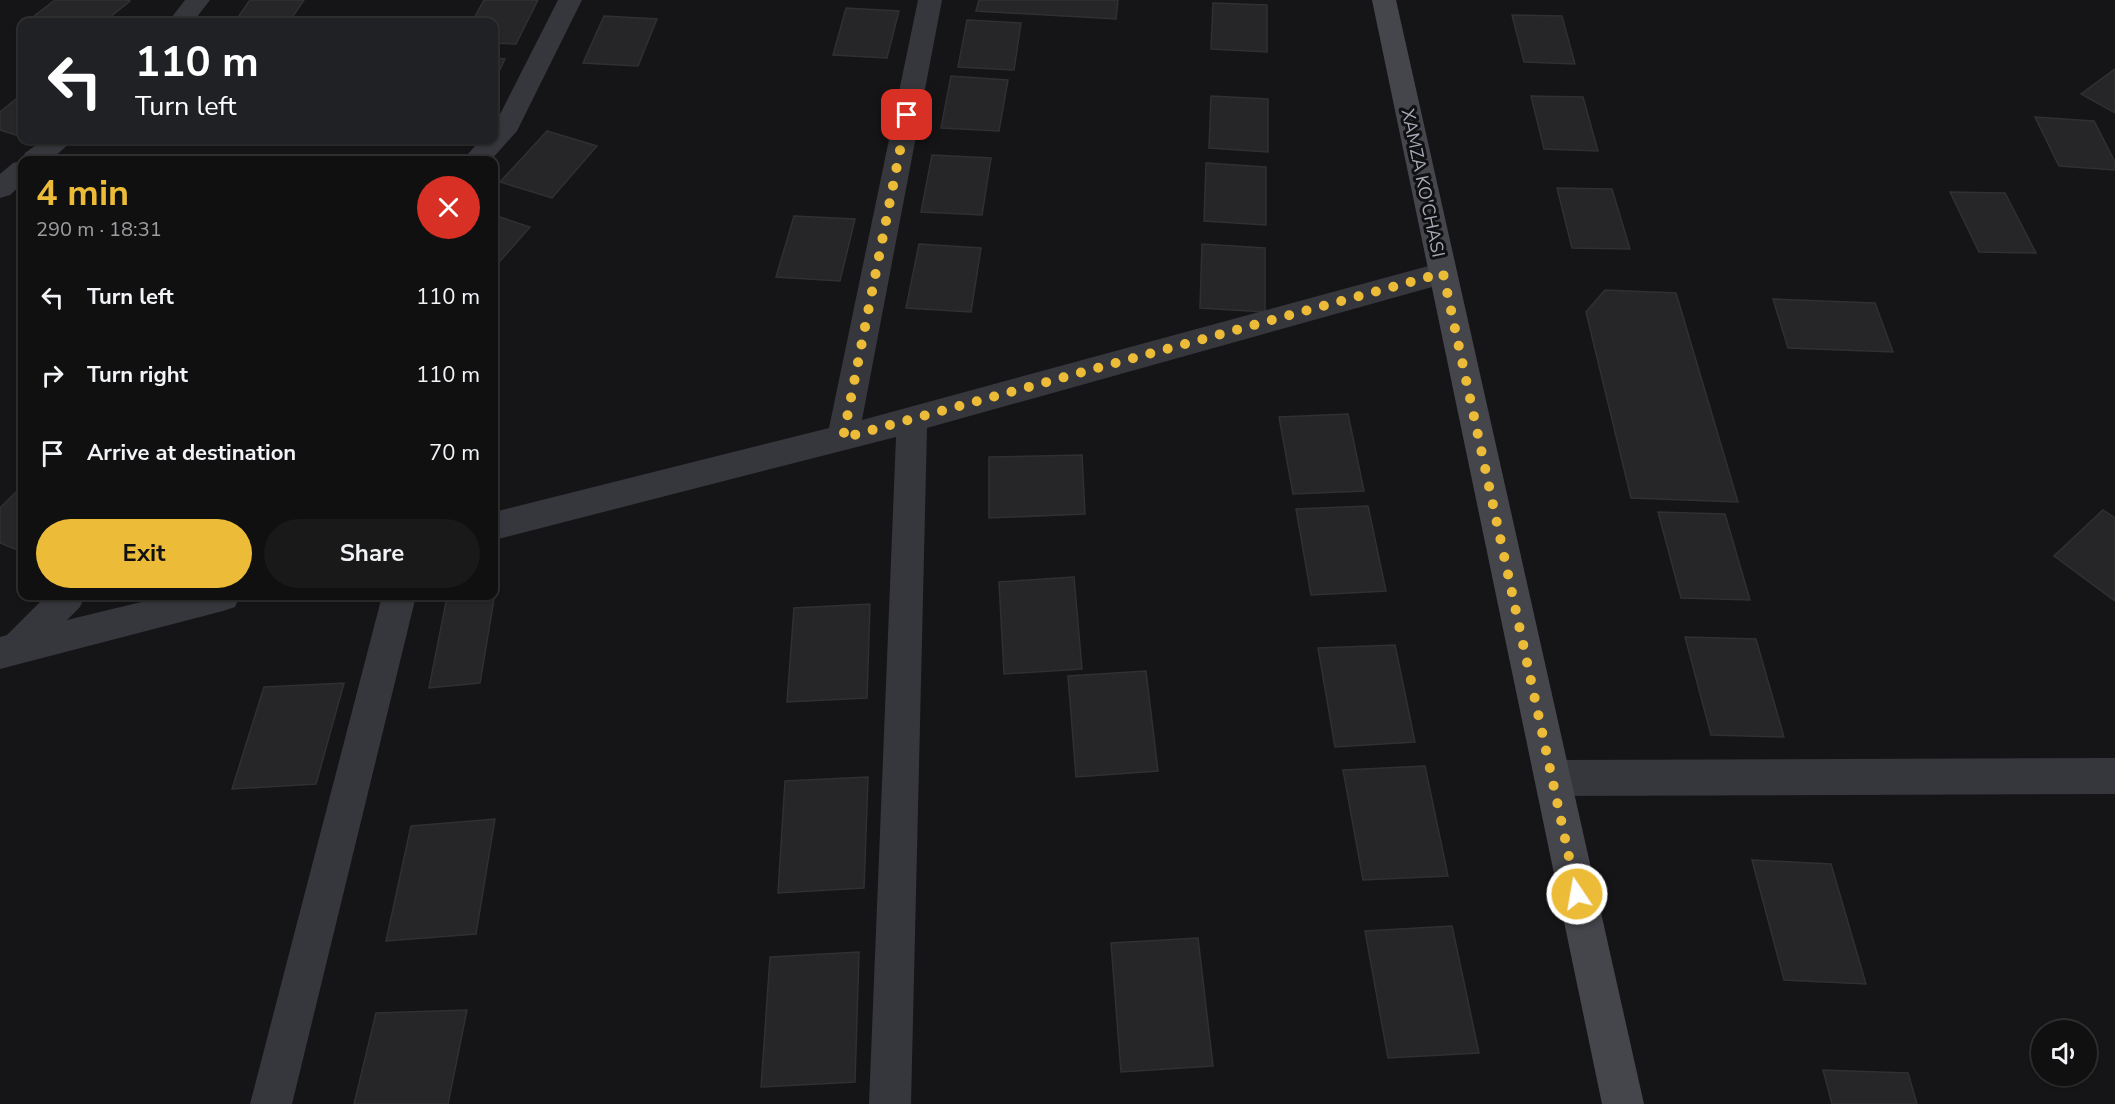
<!DOCTYPE html>
<html lang="en">
<head>
<meta charset="utf-8">
<style>
	body { margin:0; font-family:"Nunito Sans",sans-serif; background:#19191a; color:#f1f3f6; height:100vh; display:flex; flex-direction:column; font-size:22px; white-space:nowrap }
	* { box-sizing:border-box; margin:0 }
	p { font-size:20px; color:#9c9d9f }
	.icon { flex:none; width:33px; height:33px; fill:none; stroke:currentColor; stroke-width:2; stroke-linecap:round; stroke-linejoin:round }
	.map { position:relative; flex:1; overflow:hidden }
	.panel { position:absolute; left:18px; top:156px; width:480px; height:444px; display:flex; flex-direction:column; background:#101011; border-radius:12px; box-shadow:0 2px 4px #0004,0 0 0 2px #303031 }
	.panel>* { flex:none }
	.banner { position:absolute; left:18px; top:18px; width:480px; height:126px; border-radius:12px; box-shadow:0 2px 4px #0004,0 0 0 2px #303031; background:#202124; color:#fff; overflow:hidden }
	.tools { position:absolute; left:2031px; top:1020px; display:grid; gap:12px }
	.tools a { display:grid; place-items:center; width:66px; height:66px; border-radius:50%; background:#101011; box-shadow:0 2px 4px #0004,0 0 0 2px #303031; font-size:30px }
	.pin { position:absolute; display:grid; place-items:center; width:51px; height:51px; color:#fff; margin:-26px; border-radius:12px; box-shadow:0 3px 9px #0006 }
	.me { position:absolute; width:66px; margin:-33px; rotate:348deg; stroke-linejoin:round; filter:drop-shadow(0 0 4px #0008) }
	.turn { display:flex; align-items:center; gap:21px; height:126px; padding:0 18px; font-size:27px }
	.turn .icon { width:78px; height:78px; stroke-width:2.5 }
	.turn b { display:block; font-size:42px; line-height:51px }
	.round { display:grid; place-items:center; flex:none; width:63px; height:63px; border-radius:32px; background:#19191a }
	.headline { display:flex; align-items:center; justify-content:space-between; height:102px; padding:0 18px }
	h1 { font-size:36px; font-weight:700; line-height:45px; color:#ecbc39 }
	.button { display:flex; gap:12px; margin-top:auto; padding:12px 18px }
	.button a { flex:1; height:69px; border-radius:36px; background:#ecbc39; color:#111; font-size:24px; font-weight:700; line-height:69px; text-align:center }
	.button a+a { background:#19191a; color:#f1f3f6 }
	ul { padding:0; list-style:none }
	li { display:flex; align-items:center; gap:18px; height:78px; padding:0 18px }
	li div { flex:1 }
	li b { display:block; font-size:22px }
	li em { font-style:normal }
	.map>svg:first-child { display:block }
	.building { fill:#262528; stroke:#302f33; stroke-width:1.5 }
	.lines { fill:none; stroke-linecap:round; stroke-linejoin:round }
	.street { fill:#36373c; fill-rule:evenodd }
	.secondary { fill:#45464c; fill-rule:evenodd }
	.route { stroke:#ecbc39; stroke-width:10; stroke-dasharray:0 18 }
	.labels { text-anchor:middle; stroke-width:6; stroke-linejoin:round; paint-order:stroke }
	.street-label { font-size:18px; fill:#a8abb7; stroke:#101012 }
</style>
</head>
<body>
<div class="map">
<svg width="2115" height="1104" viewBox="0 0 2115 1104">
	<rect width="100%" height="100%" fill="#151517"/>
	<g class="building">
		<polygon points="55,0 127,0 130,1 104,22 52,22 33,17"/>
		<polygon points="250,0 304,0 289,22 236,20"/>
		<polygon points="484,0 538,0 516,44 494,43 494,22 472,22"/>
		<polygon points="979,0 1118,0 1116,19 976,11"/>
		<polygon points="1213,3 1267,5 1267,52 1211,49"/>
		<polygon points="846,8 899,11 887,58 833,55"/>
		<polygon points="1512,15 1562,16 1575,64 1524,62"/>
		<polygon points="604,16 657,19 638,66 583,63"/>
		<polygon points="967,20 1021,23 1014,70 958,67"/>
		<polygon points="494,58 505,59 494,82"/>
		<polygon points="2115,69 2115,113 2081,94"/>
		<polygon points="951,76 1008,80 999,131 941,128"/>
		<polygon points="22,94 22,137 0,130 0,112"/>
		<polygon points="1211,96 1268,99 1268,152 1209,148"/>
		<polygon points="1531,96 1583,97 1598,151 1544,149"/>
		<polygon points="2035,117 2094,121 2115,162 2115,170 2059,166"/>
		<polygon points="547,131 597,146 552,198 500,182"/>
		<polygon points="932,155 991,158 982,215 921,212"/>
		<polygon points="1206,163 1266,167 1266,225 1204,221"/>
		<polygon points="1557,188 1612,189 1630,249 1572,248"/>
		<polygon points="1950,192 2005,193 2036,253 1979,252"/>
		<polygon points="494,215 530,227 494,268"/>
		<polygon points="794,216 855,219 840,281 776,277"/>
		<polygon points="919,244 981,248 971,312 906,308"/>
		<polygon points="1202,244 1265,248 1265,312 1200,308"/>
		<polygon points="1605,290 1676,293 1738,502 1631,498 1586,312"/>
		<polygon points="1773,299 1875,303 1893,352 1788,348"/>
		<polygon points="1348,414 1364,491 1293,494 1279,417"/>
		<polygon points="1082,455 1085,514 989,518 989,457"/>
		<polygon points="22,486 22,552 0,543 0,508"/>
		<polygon points="1368,506 1386,591 1311,595 1296,509"/>
		<polygon points="2103,510 2115,518 2115,601 2054,556"/>
		<polygon points="1658,512 1725,514 1750,600 1681,598"/>
		<polygon points="1074,577 1082,669 1004,674 999,582"/>
		<polygon points="494,593 495,593 480,683 429,688 447,597 494,596"/>
		<polygon points="870,604 867,698 787,702 794,608"/>
		<polygon points="1685,637 1756,639 1784,737 1711,735"/>
		<polygon points="1395,645 1415,742 1335,747 1318,648"/>
		<polygon points="1146,671 1158,771 1076,777 1068,676"/>
		<polygon points="344,683 316,784 232,789 264,687"/>
		<polygon points="1425,766 1448,876 1363,880 1343,770"/>
		<polygon points="868,777 864,888 778,893 785,781"/>
		<polygon points="495,819 476,934 386,941 411,826"/>
		<polygon points="1752,860 1831,864 1866,984 1784,980"/>
		<polygon points="1452,926 1479,1053 1388,1058 1365,931"/>
		<polygon points="1198,938 1213,1066 1121,1072 1111,943"/>
		<polygon points="859,952 855,1082 761,1087 770,957"/>
		<polygon points="467,1010 448,1104 354,1104 376,1013"/>
		<polygon points="1823,1070 1908,1073 1917,1104 1832,1104"/>
	</g>
	<g class="lines">
		<g class="street">
			<polygon points="185,0 210,0 193,22 168,22"/>
			<polygon points="558,0 582,0 517,131 491,160 463,160 480,140 494,140 494,126"/>
			<polygon points="918,0 942,0 862,420 1443,262 1453,266 1457,273 1453,280 1443,284 927,428 911,1104 869,1104 896,437 494,540 494,512 829,428"/>
			<polygon points="43,140 73,140 51,160 22,160 22,184 10,195 0,198 0,174 13,163 21,161 25,153"/>
			<polygon points="46,596 85,596 80,607 67,620 166,596 240,596 235,607 223,611 0,669 0,637 7,635"/>
			<polygon points="382,596 416,596 292,1104 250,1104"/>
			<polygon points="2115,758 2115,794 1552,796 1539,791 1534,778 1539,765 1552,760"/>
		</g>
		<polygon class="secondary" points="1372,0 1396,0 1644,1104 1602,1104"/>
	</g>
	<g class="lines">
		<polyline class="route" points="907,115 843,438 1443,273 1577,894"/>
	</g>
	<g class="labels">
		<g class="street-label">
			<text transform="translate(1423 183) rotate(78)" y="6">XAMZA KO'CHASI</text>
		</g>
	</g>
</svg>
<div class="tools">
<a><svg class="icon" aria-label="sound" viewBox="0 0 24 24"><path d="M4 9h4l5-4v14l-5-4H4zM17 9q2 3 0 6"/></svg></a>
</div>
<div class="pin" style="left:907px;top:115px;background:#d93025"><svg class="icon" aria-label="arrive" viewBox="0 0 24 24"><path d="M6 21V4h12l-3 4 3 4H6"/></svg></div>
<svg class="me" style="left:1577px;top:894px" viewBox="-20 -20 40 40"><circle r="17" fill="#ecbc39" stroke="#fff" stroke-width="3"/><path d="M0-11L8 9 0 5-8 9z" fill="#fff"/></svg>
<div class="banner">
<div class="turn"><svg class="icon" aria-label="left" viewBox="0 0 24 24"><path d="M17 20v-9H6M10 6l-5 5 5 5"/></svg><div><b>110 m</b>Turn left</div></div>
</div>
<section class="panel">
<div class="headline"><div><h1>4 min</h1><p>290 m · 18:31</p></div><a class="round" style="background:#d93025;color:#fff"><svg class="icon" aria-label="close" viewBox="0 0 24 24"><path d="M6 6l12 12M18 6L6 18"/></svg></a></div>
<ul>
<li><svg class="icon" aria-label="left" viewBox="0 0 24 24"><path d="M17 20v-9H6M10 6l-5 5 5 5"/></svg><div><b>Turn left</b></div><em>110 m</em></li>
<li><svg class="icon" aria-label="right" viewBox="0 0 24 24"><path d="M7 20v-9h11M14 6l5 5-5 5"/></svg><div><b>Turn right</b></div><em>110 m</em></li>
<li><svg class="icon" aria-label="arrive" viewBox="0 0 24 24"><path d="M6 21V4h12l-3 4 3 4H6"/></svg><div><b>Arrive at destination</b></div><em>70 m</em></li>
</ul>
<div class="button"><a>Exit</a><a>Share</a></div>
</section>
</div>
</body>
</html>
